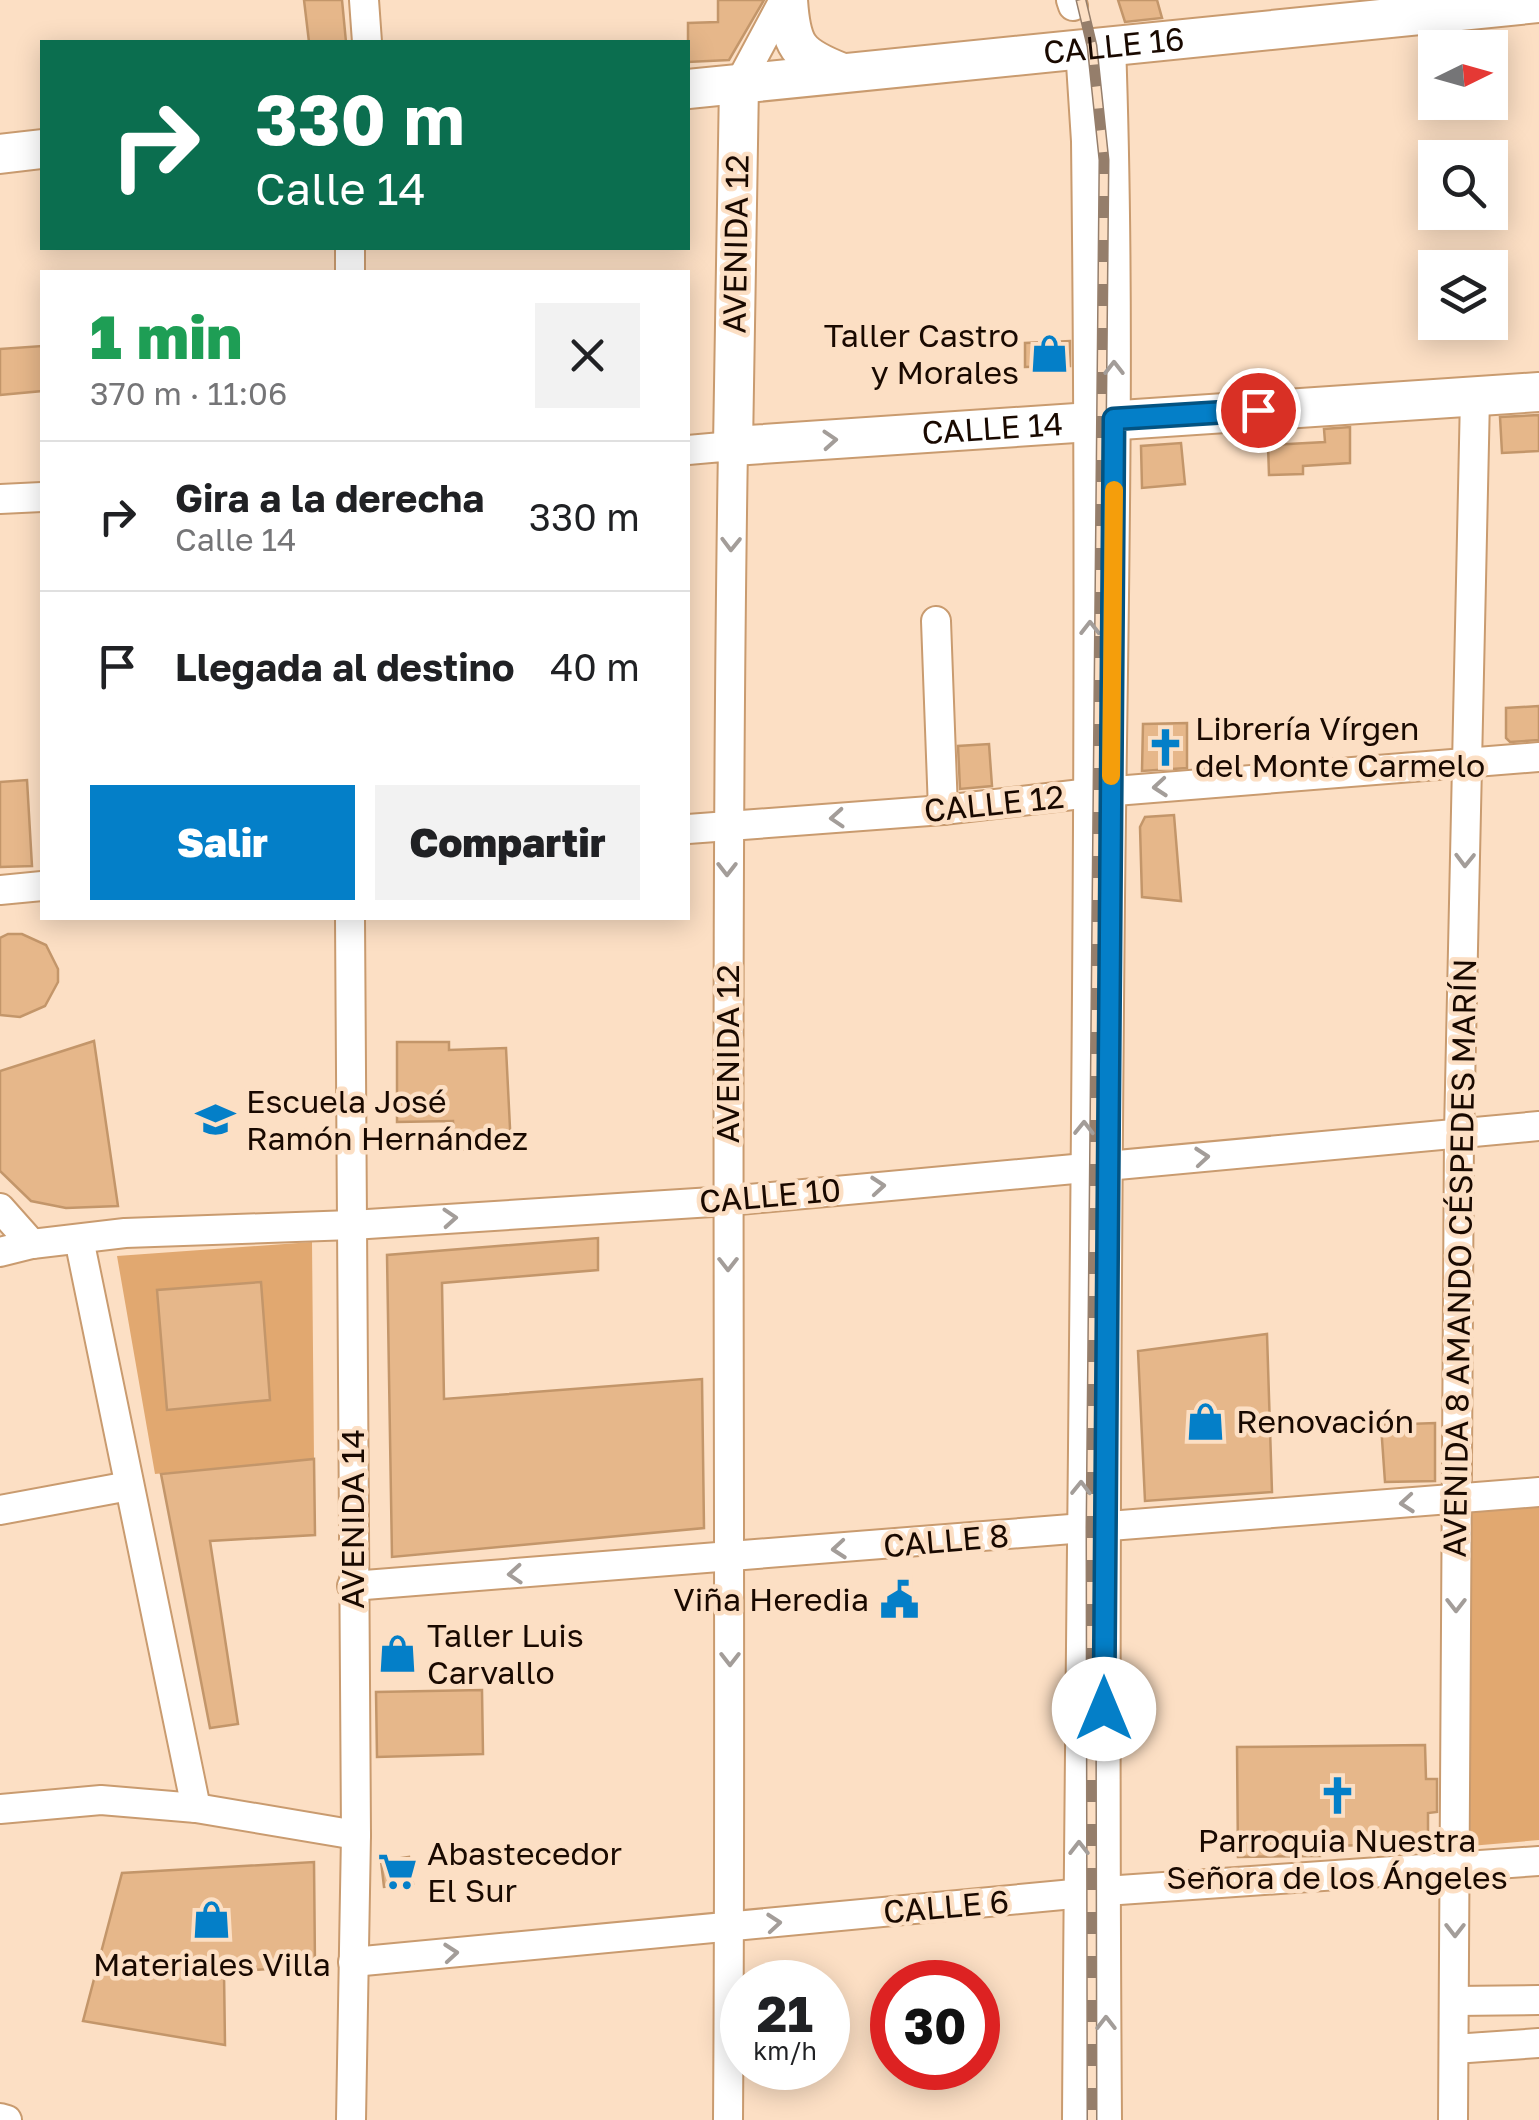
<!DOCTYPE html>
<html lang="es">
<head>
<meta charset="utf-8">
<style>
	body { margin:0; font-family:"Golos Text",sans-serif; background:#f2f2f2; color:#202124; height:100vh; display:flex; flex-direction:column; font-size:38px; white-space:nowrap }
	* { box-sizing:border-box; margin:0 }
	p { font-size:32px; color:#757577 }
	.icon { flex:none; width:55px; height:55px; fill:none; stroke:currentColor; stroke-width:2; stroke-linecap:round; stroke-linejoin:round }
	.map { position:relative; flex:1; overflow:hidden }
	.drawer { position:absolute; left:40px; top:270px; width:650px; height:650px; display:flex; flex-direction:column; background:#fff; border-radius:0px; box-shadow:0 5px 25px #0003 }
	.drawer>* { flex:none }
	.top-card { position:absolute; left:40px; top:40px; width:650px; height:210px; border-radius:0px; box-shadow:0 5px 25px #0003; background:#0b6e4f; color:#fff; overflow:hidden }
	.needle { width:65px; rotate:85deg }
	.tools { position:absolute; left:1418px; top:30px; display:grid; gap:20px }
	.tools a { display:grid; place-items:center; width:90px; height:90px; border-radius:0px; background:#fff; box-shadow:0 5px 25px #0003; font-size:50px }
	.speed { position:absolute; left:720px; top:1960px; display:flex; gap:20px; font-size:50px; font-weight:700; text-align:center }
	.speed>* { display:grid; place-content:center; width:130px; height:130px; border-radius:50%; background:#fff; box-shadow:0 5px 25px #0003; line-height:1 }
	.speed small { font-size:25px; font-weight:400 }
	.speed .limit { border:15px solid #d22; background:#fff; color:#111 }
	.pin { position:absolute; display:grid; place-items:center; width:85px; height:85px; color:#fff; margin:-42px; border:5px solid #fff; border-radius:50%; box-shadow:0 2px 10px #0007 }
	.me { position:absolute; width:110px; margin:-55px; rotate:0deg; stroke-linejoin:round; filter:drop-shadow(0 0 8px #0008) }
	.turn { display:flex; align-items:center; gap:35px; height:210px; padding:0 50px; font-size:45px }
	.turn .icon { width:130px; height:130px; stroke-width:2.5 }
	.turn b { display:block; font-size:70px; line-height:85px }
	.round { display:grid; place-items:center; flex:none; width:105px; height:105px; border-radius:0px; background:#f2f2f2 }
	.headline { display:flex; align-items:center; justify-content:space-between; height:170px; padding:0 50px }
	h1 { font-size:60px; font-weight:800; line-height:75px; color:#1e9e55 }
	.action { display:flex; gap:20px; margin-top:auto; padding:20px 50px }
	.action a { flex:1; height:115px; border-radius:0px; background:#047fc8; color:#fff; font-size:40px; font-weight:800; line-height:115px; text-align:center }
	.action a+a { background:#f2f2f2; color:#202124 }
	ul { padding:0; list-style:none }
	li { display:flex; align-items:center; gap:30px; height:150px; padding:0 50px; border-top:2px solid #e0e0e0 }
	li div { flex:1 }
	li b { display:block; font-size:38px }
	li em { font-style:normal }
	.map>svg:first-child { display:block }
	.green { fill:#e1a870; fill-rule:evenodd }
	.building { fill:#e6b78a; stroke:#c3966a; stroke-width:2.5 }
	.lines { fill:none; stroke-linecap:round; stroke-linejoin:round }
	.minor-casing { stroke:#c99b6f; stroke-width:32 }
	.major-casing { stroke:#c99b6f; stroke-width:42 }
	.minor { stroke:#fff; stroke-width:28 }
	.major { stroke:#fff; stroke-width:38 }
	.rail-casing { stroke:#957e6b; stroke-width:11 }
	.rail { stroke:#fcdfc4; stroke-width:8; stroke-dasharray:22; stroke-linecap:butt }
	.oneway { stroke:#a39d99 }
	.route-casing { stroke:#035382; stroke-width:25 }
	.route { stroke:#047fc8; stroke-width:18 }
	.slow { stroke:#f59e0b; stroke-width:18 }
	.labels { text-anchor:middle; stroke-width:9; stroke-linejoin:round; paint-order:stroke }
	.street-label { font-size:32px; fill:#190900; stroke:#fcdfc4 }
	.poi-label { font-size:32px; fill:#190900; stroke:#fcdfc4; text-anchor:start }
</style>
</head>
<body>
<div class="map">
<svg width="1539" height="2120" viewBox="0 0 1539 2120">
	<rect width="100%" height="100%" fill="#fcdfc4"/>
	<g class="green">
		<path d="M312 1242 314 1459 155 1474 117 1256ZM260 1282 270 1400 167 1410 157 1290Z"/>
		<polygon points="1539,1505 1539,1840 1470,1846 1472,1511"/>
	</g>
	<g class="building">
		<polygon points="304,0 342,0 346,42 309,42"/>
		<polygon points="718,0 764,0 729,60 688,62 688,23 718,22"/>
		<polygon points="1118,0 1157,0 1162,18 1125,22"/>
		<polygon points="1070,341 1070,366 1025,367 1025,343"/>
		<polygon points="42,346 42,391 0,395 0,349"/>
		<polygon points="1539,415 1539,451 1502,453 1500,417"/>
		<polygon points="1350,427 1350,463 1303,466 1303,474 1269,475 1268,445 1325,442 1324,429"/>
		<polygon points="1181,443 1185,484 1142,488 1141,446"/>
		<polygon points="1539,706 1539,740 1510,742 1506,738 1506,708"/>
		<polygon points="1187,723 1187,768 1142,771 1143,724"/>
		<polygon points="989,744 992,786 960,789 958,746"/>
		<polygon points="27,780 32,866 0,867 0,782"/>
		<polygon points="1174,815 1181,901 1142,897 1140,827 1145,817"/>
		<polygon points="8,934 22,934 46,945 58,969 58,982 45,1006 20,1017 0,1015 0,938"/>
		<polygon points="94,1041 118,1206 66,1208 31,1201 0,1171 0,1071"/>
		<polygon points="397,1042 449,1042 449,1050 506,1048 511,1148 455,1150 453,1121 397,1122"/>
		<polygon points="598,1238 598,1270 442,1283 444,1399 702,1379 704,1528 392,1557 387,1255"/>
		<polygon points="261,1282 270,1400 167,1410 157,1290"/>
		<polygon points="1267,1334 1272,1492 1145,1501 1138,1351"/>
		<polygon points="1435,1423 1435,1481 1385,1482 1381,1425"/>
		<polygon points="314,1459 315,1535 210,1541 238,1724 210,1728 161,1474"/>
		<polygon points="482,1690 483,1754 377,1757 376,1692"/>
		<polygon points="1425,1745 1426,1779 1437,1779 1437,1812 1428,1813 1428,1844 1320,1846 1320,1856 1238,1857 1237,1747"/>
		<polygon points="409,1857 413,1884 384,1887 381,1861"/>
		<polygon points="314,1862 315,1966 224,1972 225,2045 83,2021 122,1873"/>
	</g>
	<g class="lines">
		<defs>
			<g id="minor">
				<polyline points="364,0 367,42"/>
				<polyline points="1071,0 1073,6"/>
				<polyline points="739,84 784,0"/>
				<polyline points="350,272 350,248"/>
				<path d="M688 450 733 446C724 1004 732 1562 728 2120"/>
				<polyline points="0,499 42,497"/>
				<polyline points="936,621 943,810"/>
				<polyline points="688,829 943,810 1090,793 1539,757"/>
				<polyline points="0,890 42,886"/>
				<polyline points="350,918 356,1835 351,2120"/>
				<polyline points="0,1208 32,1244"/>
				<polyline points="79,1239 196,1808"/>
				<polyline points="0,1252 32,1244 125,1233 352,1225 728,1201 1539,1126"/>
				<polyline points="0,1510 129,1486"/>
				<polyline points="352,1586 1539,1492"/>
				<polyline points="0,1809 101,1800 196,1808 356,1835"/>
				<polyline points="353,1962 1105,1891 1539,1861"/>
				<polyline points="1454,2001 1539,2000"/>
				<polyline points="1454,2049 1539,2043"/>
				<polyline points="0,2118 7,2120"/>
				<path d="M1077 2120C1081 1460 1094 801 1086 141L1080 48"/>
				<path d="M1107 2120C1104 1713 1106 1306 1110 899 1113 614 1121 328 1111 44"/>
				<polyline points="1453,2120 1459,1133 1475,397"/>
			</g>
			<g id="major">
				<path d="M788 0C791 46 797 55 840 72"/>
				<path id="s1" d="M739 84 733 446 1539 392"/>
				<path id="s2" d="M688 89 1539 3"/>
				<polyline points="0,154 42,149"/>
			</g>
		</defs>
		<use href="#minor" class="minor-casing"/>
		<use href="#major" class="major-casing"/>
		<use href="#minor" class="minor"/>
		<use href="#major" class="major"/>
		<defs>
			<polyline id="rail" points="1081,0 1092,46 1104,160 1091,1528 1092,2120"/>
		</defs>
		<use href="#rail" class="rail-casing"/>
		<use href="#rail" class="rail"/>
	</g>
	<defs><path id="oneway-chevron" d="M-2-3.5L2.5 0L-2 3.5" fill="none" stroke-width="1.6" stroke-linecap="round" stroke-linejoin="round" transform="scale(2.5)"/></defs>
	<g class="oneway">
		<use href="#oneway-chevron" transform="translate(1114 368) rotate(-90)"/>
		<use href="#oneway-chevron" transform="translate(830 440) rotate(-4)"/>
		<use href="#oneway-chevron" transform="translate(731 544) rotate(91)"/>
		<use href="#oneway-chevron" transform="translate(1090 628) rotate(-90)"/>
		<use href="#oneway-chevron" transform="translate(1160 787) rotate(175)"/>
		<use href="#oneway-chevron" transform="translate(837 818) rotate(176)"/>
		<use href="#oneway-chevron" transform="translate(1465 860) rotate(91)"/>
		<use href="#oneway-chevron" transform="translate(727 869) rotate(90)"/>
		<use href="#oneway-chevron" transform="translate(1084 1128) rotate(-89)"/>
		<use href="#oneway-chevron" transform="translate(1202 1157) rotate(-5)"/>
		<use href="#oneway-chevron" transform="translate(878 1186) rotate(-5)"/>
		<use href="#oneway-chevron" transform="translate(450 1218) rotate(-4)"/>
		<use href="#oneway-chevron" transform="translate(728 1264) rotate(90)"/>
		<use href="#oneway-chevron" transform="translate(1081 1488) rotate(-89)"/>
		<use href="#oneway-chevron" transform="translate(1407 1503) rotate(175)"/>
		<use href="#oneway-chevron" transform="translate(839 1549) rotate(175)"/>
		<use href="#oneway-chevron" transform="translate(515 1574) rotate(176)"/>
		<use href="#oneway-chevron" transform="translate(1456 1605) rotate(90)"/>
		<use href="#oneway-chevron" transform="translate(730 1659) rotate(90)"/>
		<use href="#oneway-chevron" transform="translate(1079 1848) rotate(-90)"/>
		<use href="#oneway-chevron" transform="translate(774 1923) rotate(-5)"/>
		<use href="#oneway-chevron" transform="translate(1455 1930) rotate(90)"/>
		<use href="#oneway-chevron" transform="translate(451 1953) rotate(-5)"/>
		<use href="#oneway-chevron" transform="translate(1106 2023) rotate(-90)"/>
	</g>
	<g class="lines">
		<defs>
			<polyline id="route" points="1104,1709 1114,419 1258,410"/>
		</defs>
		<use href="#route" class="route-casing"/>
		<use href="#route" class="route"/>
		<polyline class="slow" points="1111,776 1114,490"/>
	</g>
	<defs>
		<symbol id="shop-bare" viewBox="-9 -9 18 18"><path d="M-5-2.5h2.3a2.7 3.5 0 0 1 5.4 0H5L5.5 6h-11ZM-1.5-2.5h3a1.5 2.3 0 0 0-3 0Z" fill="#047fc8" stroke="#fcdfc4" stroke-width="2.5" paint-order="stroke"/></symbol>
		<symbol id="church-bare" viewBox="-9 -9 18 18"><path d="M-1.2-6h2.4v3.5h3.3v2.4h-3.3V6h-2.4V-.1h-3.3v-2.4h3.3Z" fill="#047fc8" stroke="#fcdfc4" stroke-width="2.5" paint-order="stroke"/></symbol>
		<symbol id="school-bare" viewBox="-9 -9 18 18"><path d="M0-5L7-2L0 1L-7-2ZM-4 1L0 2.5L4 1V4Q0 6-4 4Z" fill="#047fc8" stroke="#fcdfc4" stroke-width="2.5" paint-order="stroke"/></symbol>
		<symbol id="civic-bare" viewBox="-9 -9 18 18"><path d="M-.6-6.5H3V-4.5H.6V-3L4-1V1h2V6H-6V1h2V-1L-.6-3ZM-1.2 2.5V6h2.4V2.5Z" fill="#047fc8" stroke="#fcdfc4" stroke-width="2.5" paint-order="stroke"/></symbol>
		<symbol id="supermarket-bare" viewBox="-9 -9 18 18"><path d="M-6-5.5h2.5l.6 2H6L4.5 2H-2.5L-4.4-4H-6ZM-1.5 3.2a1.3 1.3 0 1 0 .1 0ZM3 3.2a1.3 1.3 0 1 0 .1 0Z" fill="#047fc8" stroke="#fcdfc4" stroke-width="2.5" paint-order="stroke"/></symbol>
	</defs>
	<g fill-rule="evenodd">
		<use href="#shop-bare" x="1022" y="326" width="55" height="55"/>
		<use href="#church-bare" x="1138" y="720" width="55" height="55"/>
		<use href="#school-bare" x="188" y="1092" width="55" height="55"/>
		<use href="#shop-bare" x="1178" y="1394" width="55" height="55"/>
		<use href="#civic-bare" x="872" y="1572" width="55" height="55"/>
		<use href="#shop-bare" x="370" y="1626" width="55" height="55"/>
		<use href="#church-bare" x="1310" y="1768" width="55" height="55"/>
		<use href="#supermarket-bare" x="370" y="1844" width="55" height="55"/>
		<use href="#shop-bare" x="184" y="1892" width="55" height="55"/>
	</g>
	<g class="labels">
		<g class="street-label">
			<text dy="11" stroke="none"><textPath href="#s2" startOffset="428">CALLE 16</textPath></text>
			<text transform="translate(736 244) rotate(-89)" y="11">AVENIDA 12</text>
			<text dy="11" stroke="none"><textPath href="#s1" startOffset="622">CALLE 14</textPath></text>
			<text transform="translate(994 804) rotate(-6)" y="11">CALLE 12</text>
			<text transform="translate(728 1054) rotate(-90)" y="11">AVENIDA 12</text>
			<text transform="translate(770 1196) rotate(-5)" y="11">CALLE 10</text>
			<text transform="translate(1460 1258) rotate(-89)" y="11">AVENIDA 8 AMANDO CÉSPEDES MARÍN</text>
			<text transform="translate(353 1519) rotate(-90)" y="11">AVENIDA 14</text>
			<text transform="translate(946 1541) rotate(-5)" y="11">CALLE 8</text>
			<text transform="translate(946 1907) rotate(-5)" y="11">CALLE 6</text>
		</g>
		<g class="poi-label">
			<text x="1019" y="347" text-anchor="end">Taller Castro<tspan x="1019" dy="37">y Morales</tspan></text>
			<text x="1195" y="740">Librería Vírgen<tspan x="1195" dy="37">del Monte Carmelo</tspan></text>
			<text x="246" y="1113">Escuela José<tspan x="246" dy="37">Ramón Hernández</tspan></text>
			<text x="1236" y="1433">Renovación</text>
			<text x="869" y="1611" text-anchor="end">Viña Heredia</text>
			<text x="427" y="1647">Taller Luis<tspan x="427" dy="37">Carvallo</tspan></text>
			<text x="1337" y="1852" text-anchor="middle">Parroquia Nuestra<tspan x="1337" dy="37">Señora de los Ángeles</tspan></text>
			<text x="427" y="1865">Abastecedor<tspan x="427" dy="37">El Sur</tspan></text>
			<text x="212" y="1976" text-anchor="middle">Materiales Villa</text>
		</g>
	</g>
</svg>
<div class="tools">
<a><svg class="needle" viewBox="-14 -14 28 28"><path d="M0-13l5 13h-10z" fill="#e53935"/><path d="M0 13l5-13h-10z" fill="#757577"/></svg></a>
<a><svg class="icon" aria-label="search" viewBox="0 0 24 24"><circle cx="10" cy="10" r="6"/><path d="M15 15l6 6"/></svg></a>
<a><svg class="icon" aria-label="layers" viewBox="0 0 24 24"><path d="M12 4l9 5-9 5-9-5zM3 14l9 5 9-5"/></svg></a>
</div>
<div class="speed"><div>21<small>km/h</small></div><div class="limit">30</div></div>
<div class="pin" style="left:1258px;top:410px;background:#d93025"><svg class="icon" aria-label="arrive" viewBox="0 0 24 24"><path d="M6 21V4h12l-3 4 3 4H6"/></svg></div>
<svg class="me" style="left:1104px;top:1709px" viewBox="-20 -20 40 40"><circle r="19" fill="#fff"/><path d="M0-13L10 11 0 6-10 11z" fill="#047fc8"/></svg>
<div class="top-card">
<div class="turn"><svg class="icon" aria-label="right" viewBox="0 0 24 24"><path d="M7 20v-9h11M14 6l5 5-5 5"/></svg><div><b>330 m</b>Calle 14</div></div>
</div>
<section class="drawer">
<div class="headline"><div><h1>1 min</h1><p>370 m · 11:06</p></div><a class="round"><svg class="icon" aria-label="close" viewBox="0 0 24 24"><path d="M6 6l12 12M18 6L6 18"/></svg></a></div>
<ul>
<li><svg class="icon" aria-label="right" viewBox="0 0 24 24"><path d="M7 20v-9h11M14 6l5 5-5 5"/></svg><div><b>Gira a la derecha</b><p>Calle 14</p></div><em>330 m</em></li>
<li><svg class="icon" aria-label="arrive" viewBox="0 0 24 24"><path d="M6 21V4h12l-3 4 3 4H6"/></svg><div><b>Llegada al destino</b></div><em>40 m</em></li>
</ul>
<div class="action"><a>Salir</a><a>Compartir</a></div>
</section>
</div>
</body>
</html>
